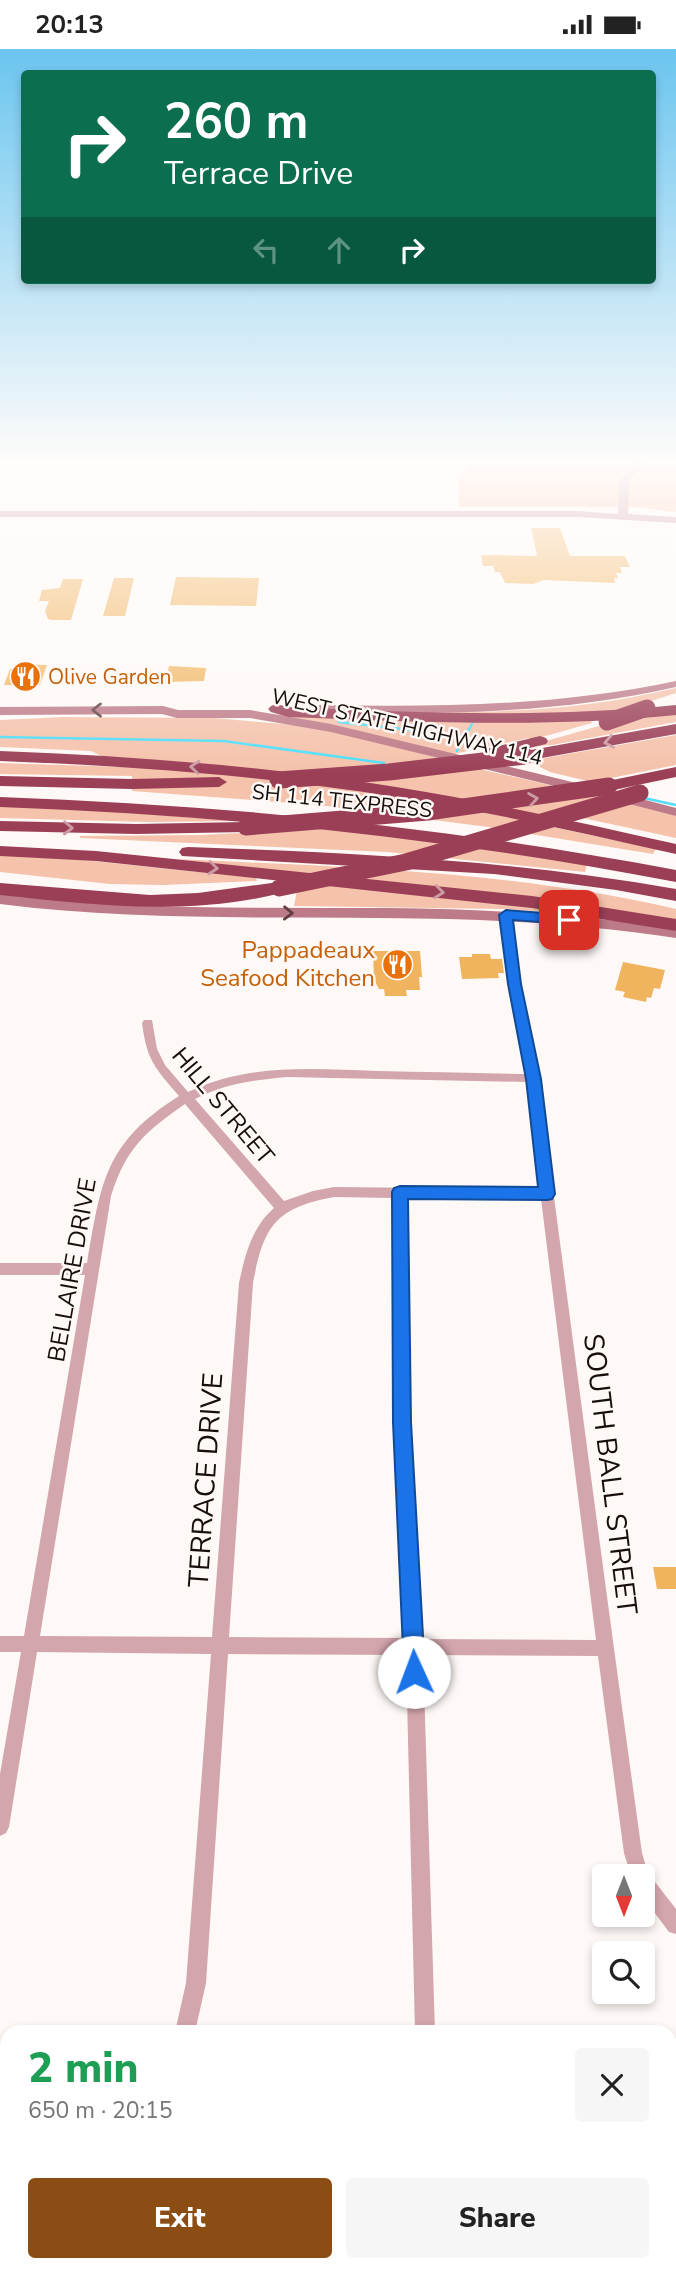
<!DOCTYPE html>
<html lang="en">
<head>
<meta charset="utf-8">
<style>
	body { margin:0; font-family:"Nunito Sans",sans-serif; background:#f6f6f6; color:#222; height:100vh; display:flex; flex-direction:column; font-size:26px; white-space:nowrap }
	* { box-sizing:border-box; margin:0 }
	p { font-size:23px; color:#767676 }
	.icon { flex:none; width:38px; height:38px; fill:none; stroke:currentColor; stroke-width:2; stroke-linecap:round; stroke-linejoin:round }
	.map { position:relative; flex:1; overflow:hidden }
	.details { position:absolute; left:0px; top:1976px; width:677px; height:247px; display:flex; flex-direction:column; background:#fff; border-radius:21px 21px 0 0; box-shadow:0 4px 10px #0003 }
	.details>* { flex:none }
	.banner { position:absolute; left:21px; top:21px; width:635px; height:214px; border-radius:7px; box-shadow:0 4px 10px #0003; background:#0b6e4f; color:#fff; overflow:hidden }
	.needle { width:46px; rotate:180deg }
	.fabs { position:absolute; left:592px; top:1815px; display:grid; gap:14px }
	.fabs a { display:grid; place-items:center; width:63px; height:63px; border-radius:7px; background:#fff; box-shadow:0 4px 10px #0003; font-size:35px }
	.pin { position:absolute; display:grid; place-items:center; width:60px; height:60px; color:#fff; margin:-30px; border-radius:14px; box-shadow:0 4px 10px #0006 }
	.me { position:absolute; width:77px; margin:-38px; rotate:358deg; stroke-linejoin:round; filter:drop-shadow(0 0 5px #0008) }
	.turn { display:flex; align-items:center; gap:24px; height:147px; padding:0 28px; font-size:32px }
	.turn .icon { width:91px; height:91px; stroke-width:2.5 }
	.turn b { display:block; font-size:49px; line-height:60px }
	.lanes { display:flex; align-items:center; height:66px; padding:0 28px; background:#0003; justify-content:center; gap:35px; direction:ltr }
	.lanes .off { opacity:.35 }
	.round { display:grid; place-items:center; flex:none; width:74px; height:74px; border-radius:7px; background:#f6f6f6 }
	.summary { display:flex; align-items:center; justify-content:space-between; height:119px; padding:0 28px }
	h1 { font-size:42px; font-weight:800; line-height:52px; color:#1e9e55 }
	.primary-button { display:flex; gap:14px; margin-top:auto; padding:14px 28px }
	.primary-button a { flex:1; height:80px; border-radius:7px; background:#8c4d15; color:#fff; font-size:28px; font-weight:800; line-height:80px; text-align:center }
	.primary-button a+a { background:#f6f6f6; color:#222 }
	.status { display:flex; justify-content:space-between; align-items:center; height:49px; padding:0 35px; background:#fff; direction:ltr }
	.status svg { height:19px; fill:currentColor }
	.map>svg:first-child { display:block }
	.green { fill:#f5c2ab }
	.forest { fill:#feb38f }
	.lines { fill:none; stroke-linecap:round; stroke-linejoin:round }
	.stream { stroke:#50defa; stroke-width:2.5 }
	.building { fill:#f1b45e }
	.street { fill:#d3a5ad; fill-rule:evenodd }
	.secondary { fill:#bd7a88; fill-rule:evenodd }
	.highway { fill:#9b3f57; fill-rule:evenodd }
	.highway-bridge { stroke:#9b3f57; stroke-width:17 }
	.oneway { stroke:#623f43 }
	.oneway2 { stroke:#cc9ca6 }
	.route { fill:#1a73e8; stroke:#114b97; stroke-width:2 }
	.labels { text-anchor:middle; stroke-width:5; stroke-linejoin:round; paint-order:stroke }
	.far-food-label { font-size:21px; fill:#c56008; stroke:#fef9f6; text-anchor:start }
	.far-street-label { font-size:21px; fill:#170e0a; stroke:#fef9f6 }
	.food-label { font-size:24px; fill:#c56008; stroke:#fef9f6; text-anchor:end }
	.street-label { font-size:24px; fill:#170e0a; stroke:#fef9f6 }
	.near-street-label { font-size:28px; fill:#170e0a; stroke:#fef9f6 }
</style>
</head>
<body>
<div class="status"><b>20:13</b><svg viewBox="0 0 49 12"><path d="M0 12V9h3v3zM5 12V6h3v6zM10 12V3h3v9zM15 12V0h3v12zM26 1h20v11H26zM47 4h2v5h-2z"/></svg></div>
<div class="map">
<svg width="676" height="2221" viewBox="0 0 676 2221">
	<rect width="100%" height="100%" fill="#fef9f6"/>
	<g class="green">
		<path d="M676 639V644L611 665 559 668 419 663C510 664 587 660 676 639Z"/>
		<polygon points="676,664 676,673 552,696 525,698 627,669"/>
		<polygon points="267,665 489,673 591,672 592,674 531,691 529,689 454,705"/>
		<polygon points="63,668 215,669 305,677 360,688 479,720 676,765 676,789 550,762 525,772 656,800 653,805 488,778 319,756 132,742 132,727 0,725 0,714 125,718 91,702 0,698 0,671"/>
		<polygon points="676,686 676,716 591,733 550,723 528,712"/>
		<polygon points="0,757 84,760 237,772 149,773 0,769"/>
		<polygon points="344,779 587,815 585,823 387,803 80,789 80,787 201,786"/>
		<polygon points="0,805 45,807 256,829 257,832 163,836 110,835 0,823"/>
		<path d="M176 810C343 818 512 822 676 860V873Z"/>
		<polygon points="299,831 579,863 579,865 505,860 294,857"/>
	</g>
	<polygon class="forest" points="477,413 676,413 676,463 634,458 459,458 458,430 470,416"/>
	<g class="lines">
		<g class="stream">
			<polyline points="339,673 464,687"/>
			<polyline points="0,688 224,692 384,714"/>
			<polyline points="457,702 472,675"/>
			<polyline points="644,749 676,756"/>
		</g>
	</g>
	<g class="building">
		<polygon points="531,479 560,479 570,507 625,507 630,518 620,518 622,524 616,524 618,529 614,529 615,534 544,531 533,535 505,534 500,523 495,523 493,517 483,517 481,506 537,507"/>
		<polygon points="176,528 259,529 256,557 170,556"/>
		<polygon points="114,529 134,529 125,567 103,567"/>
		<polygon points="63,530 83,530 71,571 52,571 48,570 45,562 49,552 39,552 42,541 60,539"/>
		<polygon points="15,615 47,616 40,636 4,636 10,620 14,620"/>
		<polygon points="169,617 206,619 204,632 166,633"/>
		<polygon points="373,902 420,902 422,928 419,928 420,941 406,941 407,947 385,947 384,940 379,940 374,931"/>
		<polygon points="472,905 490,905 491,910 502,910 504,924 498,924 499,929 462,930 459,908 472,908"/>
		<polygon points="623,913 665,921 660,940 654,939 651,949 647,948 646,953 623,948 625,943 615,941"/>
		<polygon points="653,1518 676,1518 676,1540 657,1540"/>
	</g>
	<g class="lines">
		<g class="street">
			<path d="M506 863 511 866C518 927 533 988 541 1049 574 1300 607 1552 642 1804L648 1824 676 1860V1885L669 1883 642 1847V1827H631L624 1804 598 1607 423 1606 435 1983H415L406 1606 228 1605 206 1934 195 1983H175L186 1934 211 1605 37 1603 9 1778 6 1784 0 1787V1725L21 1603H0V1587H24L85 1226H0V1214H87C101 1134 104 1094 179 1047 155 1019 147 1012 142 974L144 971H152L157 1000 165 1016 188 1043C248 1014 313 1020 377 1022 427 1023 476 1024 526 1025L506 912 501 866ZM287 1028 527 1033 540 1140 334 1138 313 1142 284 1152 195 1050C224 1035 254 1031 287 1028ZM185 1055 274 1159C252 1178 245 1206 239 1234L212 1588 40 1587 111 1147C126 1099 145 1083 185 1055ZM334 1148 394 1149 395 1373 405 1589 229 1588 253 1234C264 1177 275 1159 334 1148ZM406 1149 541 1150 596 1591 422 1590 409 1373Z"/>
			<rect x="0" y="2075" width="7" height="20"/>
			<polygon points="381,2216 403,2216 401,2221 379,2221"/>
		</g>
		<g class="secondary">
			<polygon points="635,413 644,413 629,433 628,465 676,468 676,474 578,468 0,468 0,462 578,462 618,465 619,433"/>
			<path d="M676 632V638C554 666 434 665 310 664L304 660 310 656C434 658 554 658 676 632Z"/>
			<polygon points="163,657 178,661 250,661 331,675 593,738 594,741 588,745 331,683 250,669 177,669 162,665 0,666 0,658"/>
			<polygon points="615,743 676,759 676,767 610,750 610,744"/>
			<path d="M0 845C130 862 261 858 391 859 487 860 581 866 676 879V889C601 878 525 872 449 870 300 866 149 874 0 855Z"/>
			<polygon points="676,2126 676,2221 655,2221 656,2216 670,2216 670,2128"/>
		</g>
		<g class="highway">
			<path d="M276 655 288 658C418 664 547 669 676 656V666C546 679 418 673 288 668L271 663 268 660 271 657Z"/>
			<polygon points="676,675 676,685 525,712 517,707 525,702"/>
			<polygon points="540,687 546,689 548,692 546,695 492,708 484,703 486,700"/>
			<path d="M0 702C132 707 265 717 396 738 490 753 583 774 676 795V805C583 784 490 763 396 748 265 727 133 717 0 712Z"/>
			<polygon points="676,718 676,728 609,742 601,737 603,733"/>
			<polygon points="0,727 132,730 219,728 227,733 219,738 132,740 0,737"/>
			<path d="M0 748C228 756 452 779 676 821V833C452 790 228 766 0 758Z"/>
			<polygon points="0,772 136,775 246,773 255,778 246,783 136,785 0,782"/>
			<polygon points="0,797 96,802 532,847 676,870 676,882 532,859 96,812 0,807"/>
			<path d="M188 798C352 804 514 811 676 840V852L616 841 494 825 182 807 179 803 182 799Z"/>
			<path d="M279 833 285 835 288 839 285 843C192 868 94 856 0 846V834L150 846 198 844Z"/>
		</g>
		<g class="highway-bridge">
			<polyline points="607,673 647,659"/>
			<polyline points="278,731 389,723 525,707"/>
			<polyline points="246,778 428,763 609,737"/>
			<polyline points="279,839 406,813 640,744"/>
		</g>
	</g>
	<defs><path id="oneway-chevron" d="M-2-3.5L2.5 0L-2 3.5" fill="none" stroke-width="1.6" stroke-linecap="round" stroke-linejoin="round" transform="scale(1.75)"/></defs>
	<g class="oneway">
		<use href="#oneway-chevron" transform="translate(97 661) rotate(180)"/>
		<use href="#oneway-chevron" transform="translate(288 864) rotate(1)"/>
	</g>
	<g class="oneway2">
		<use href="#oneway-chevron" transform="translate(609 693) rotate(169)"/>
		<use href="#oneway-chevron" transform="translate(195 718) rotate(-175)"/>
		<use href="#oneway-chevron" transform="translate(533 750) rotate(-9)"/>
		<use href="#oneway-chevron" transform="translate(68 779) rotate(2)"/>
		<use href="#oneway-chevron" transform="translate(213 819) rotate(6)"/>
		<use href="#oneway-chevron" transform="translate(439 843) rotate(6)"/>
	</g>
	<linearGradient id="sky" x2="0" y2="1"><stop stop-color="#6bc5ef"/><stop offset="0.57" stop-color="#fffcfb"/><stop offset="1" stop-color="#fffcfb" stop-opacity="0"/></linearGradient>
	<rect width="676" height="724" fill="url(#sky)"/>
	<polygon class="route" points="506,861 569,866 576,871 569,875 513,871 521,935 541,1030 555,1145 552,1150 547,1151 408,1150 411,1373 425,1623 422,1631 414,1634 407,1631 404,1623 393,1373 392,1143 394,1139 400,1137 538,1138 526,1030 508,935 499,866"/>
	<defs>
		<symbol id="restaurant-disc" viewBox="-11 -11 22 22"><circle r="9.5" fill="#e8710a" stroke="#fef9f6"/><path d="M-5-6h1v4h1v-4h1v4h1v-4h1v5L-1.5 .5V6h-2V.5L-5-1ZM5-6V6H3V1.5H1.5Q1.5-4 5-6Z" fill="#fff"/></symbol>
	</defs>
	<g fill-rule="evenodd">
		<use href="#restaurant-disc" x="8" y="610" width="35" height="35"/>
		<use href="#restaurant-disc" x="380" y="898" width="35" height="35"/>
	</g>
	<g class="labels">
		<g class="far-food-label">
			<text x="48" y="635">Olive Garden</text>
		</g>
		<g class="far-street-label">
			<text transform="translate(407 678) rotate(13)" y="7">WEST STATE HIGHWAY 114</text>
			<text transform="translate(342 752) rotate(6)" y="7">SH 114 TEXPRESS</text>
		</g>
		<g class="food-label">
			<text x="375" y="909">Pappadeaux<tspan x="375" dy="28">Seafood Kitchen</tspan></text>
		</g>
		<g class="street-label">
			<text transform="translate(223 1057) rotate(50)" y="8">HILL STREET</text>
			<text transform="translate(72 1221) rotate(-80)" y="8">BELLAIRE DRIVE</text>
		</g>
		<g class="near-street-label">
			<text transform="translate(611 1425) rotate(83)" y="10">SOUTH BALL STREET</text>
			<text transform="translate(205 1431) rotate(-86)" y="10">TERRACE DRIVE</text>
		</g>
	</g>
</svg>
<div class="fabs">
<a><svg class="needle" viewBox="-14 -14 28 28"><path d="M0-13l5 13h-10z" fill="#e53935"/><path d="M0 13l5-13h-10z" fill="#767676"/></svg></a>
<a><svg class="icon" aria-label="search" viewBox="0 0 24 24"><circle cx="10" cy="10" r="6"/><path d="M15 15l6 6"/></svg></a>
</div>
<div class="pin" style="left:569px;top:871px;background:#d93025"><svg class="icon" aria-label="arrive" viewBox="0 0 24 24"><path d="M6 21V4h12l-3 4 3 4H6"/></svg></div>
<svg class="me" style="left:414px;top:1623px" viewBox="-20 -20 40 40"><circle r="19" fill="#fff"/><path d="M0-13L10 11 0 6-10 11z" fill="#1a73e8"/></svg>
<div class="banner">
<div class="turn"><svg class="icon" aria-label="right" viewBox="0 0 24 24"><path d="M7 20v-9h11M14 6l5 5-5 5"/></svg><div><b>260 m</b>Terrace Drive</div></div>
<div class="lanes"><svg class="icon off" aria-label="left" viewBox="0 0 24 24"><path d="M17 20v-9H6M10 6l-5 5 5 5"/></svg><svg class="icon off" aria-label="ahead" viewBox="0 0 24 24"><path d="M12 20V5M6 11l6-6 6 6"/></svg><svg class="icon" aria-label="right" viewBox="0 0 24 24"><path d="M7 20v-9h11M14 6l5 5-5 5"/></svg></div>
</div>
<section class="details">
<div class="summary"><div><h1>2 min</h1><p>650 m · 20:15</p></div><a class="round"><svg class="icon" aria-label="close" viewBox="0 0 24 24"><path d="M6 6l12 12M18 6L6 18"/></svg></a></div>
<div class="primary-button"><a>Exit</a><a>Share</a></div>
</section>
</div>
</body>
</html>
